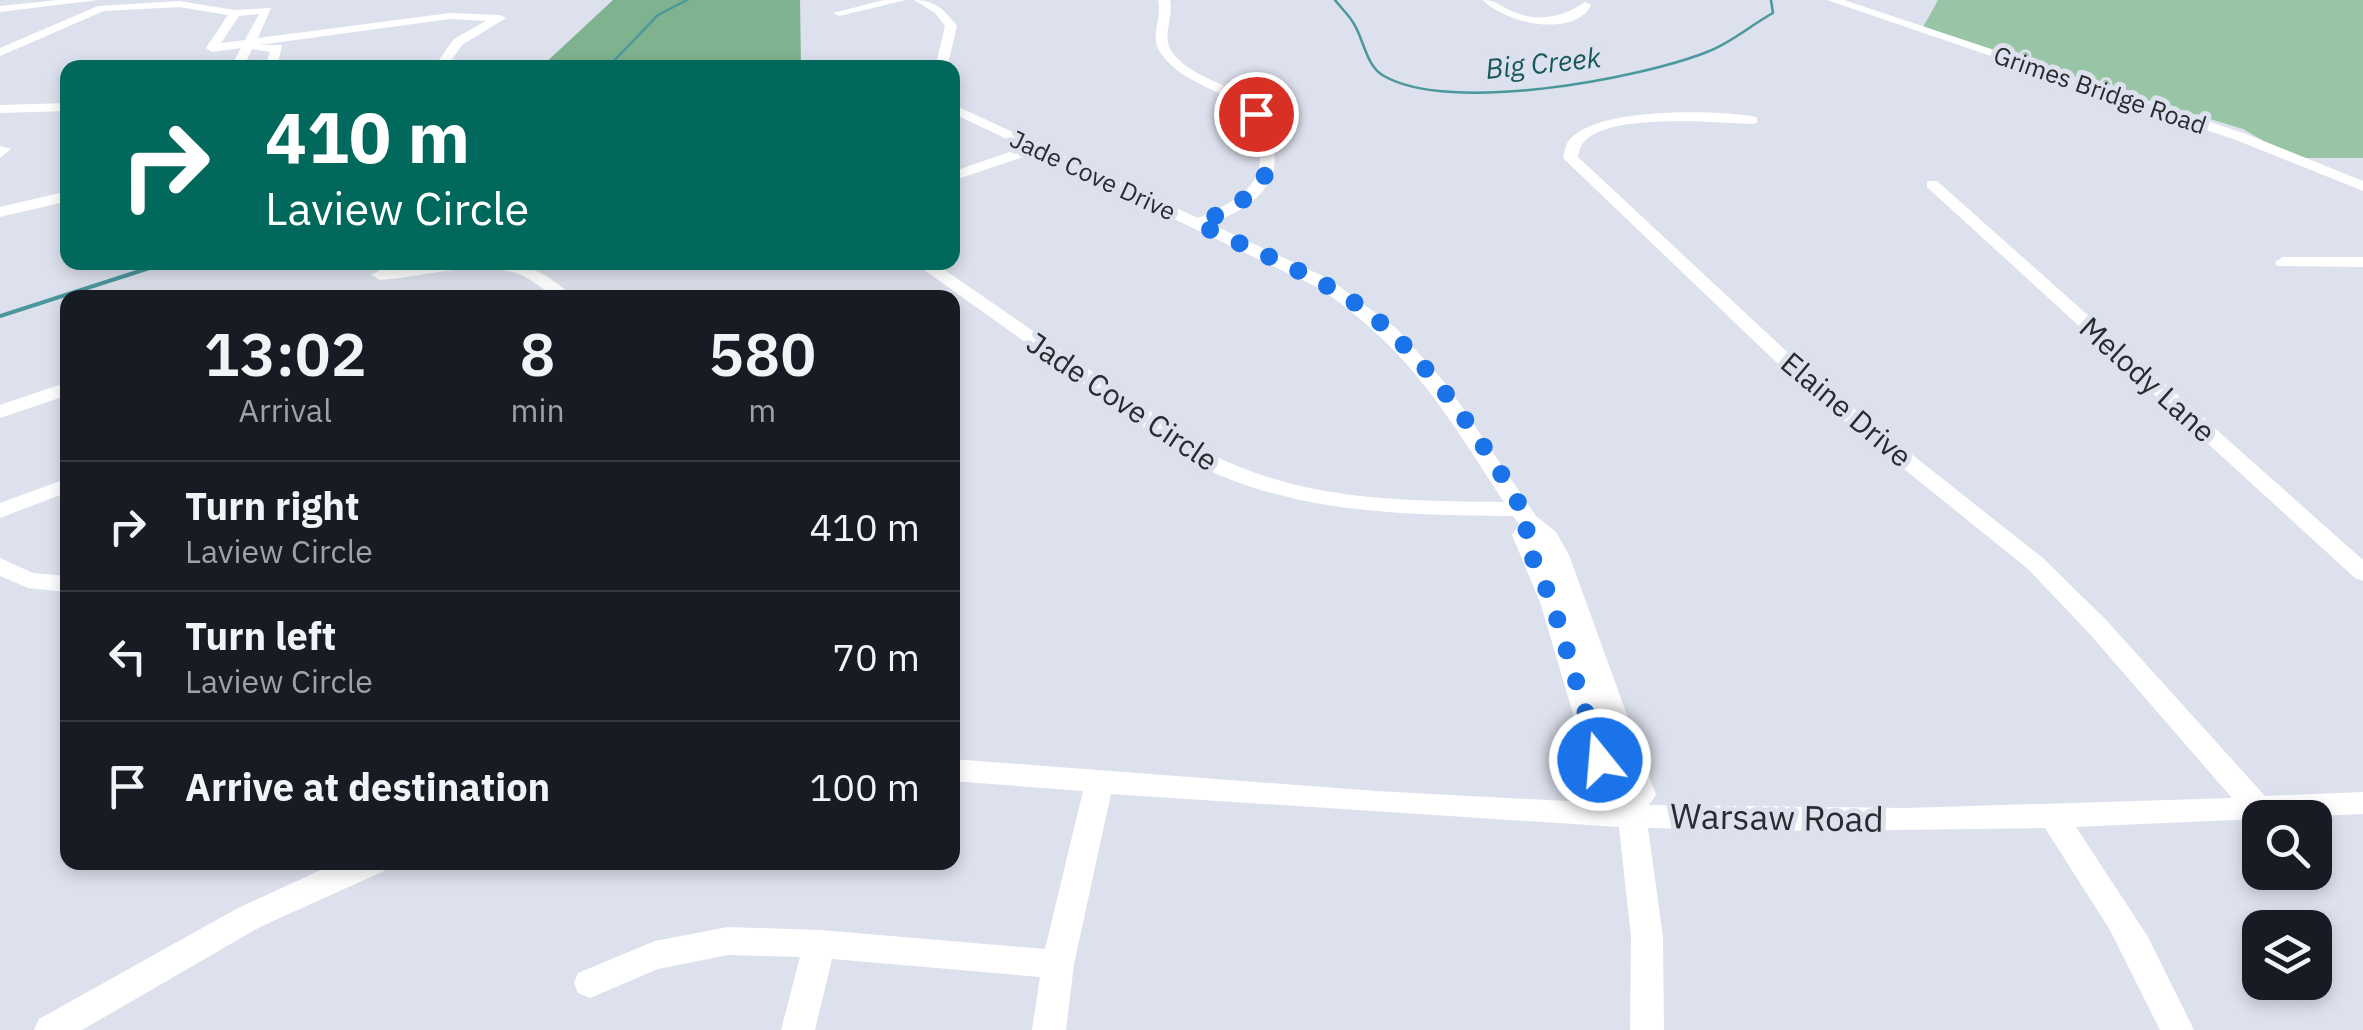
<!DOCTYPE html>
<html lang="en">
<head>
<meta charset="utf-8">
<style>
	body { margin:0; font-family:"IBM Plex Sans",sans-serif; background:#242831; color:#f1f3f6; height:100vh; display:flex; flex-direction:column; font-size:38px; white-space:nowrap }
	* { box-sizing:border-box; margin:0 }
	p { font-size:32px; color:#9ea1a6 }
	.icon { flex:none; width:55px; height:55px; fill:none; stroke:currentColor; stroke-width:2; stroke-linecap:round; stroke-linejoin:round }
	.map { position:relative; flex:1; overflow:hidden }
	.side { position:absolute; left:60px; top:290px; width:900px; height:580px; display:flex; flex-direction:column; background:#171b24; border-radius:20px; box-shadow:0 5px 15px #0003 }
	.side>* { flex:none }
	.top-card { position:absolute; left:60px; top:60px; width:900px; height:210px; border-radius:20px; box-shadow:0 5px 15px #0003; background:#00695c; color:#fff; overflow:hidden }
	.buttons { position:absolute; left:2242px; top:800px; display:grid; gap:20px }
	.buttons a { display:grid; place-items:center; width:90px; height:90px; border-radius:20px; background:#171b24; box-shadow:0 5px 15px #0003; font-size:50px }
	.pin { position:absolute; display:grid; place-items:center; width:85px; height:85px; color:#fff; margin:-42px; border:5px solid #fff; border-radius:50%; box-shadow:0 2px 10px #0007 }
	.me { position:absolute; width:110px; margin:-55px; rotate:343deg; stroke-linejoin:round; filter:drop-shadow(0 0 8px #0008) }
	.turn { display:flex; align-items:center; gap:35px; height:210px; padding:0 40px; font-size:45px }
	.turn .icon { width:130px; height:130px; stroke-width:2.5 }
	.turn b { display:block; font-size:70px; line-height:85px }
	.eta { display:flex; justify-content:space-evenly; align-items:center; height:170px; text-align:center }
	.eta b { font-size:60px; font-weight:600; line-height:70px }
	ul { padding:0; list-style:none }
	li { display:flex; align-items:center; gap:30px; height:130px; padding:0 40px; border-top:2px solid #363941 }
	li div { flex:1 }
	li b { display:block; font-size:38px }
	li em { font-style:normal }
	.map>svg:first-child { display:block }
	.green { fill:#98c5a5 }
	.forest { fill:#7fb38f }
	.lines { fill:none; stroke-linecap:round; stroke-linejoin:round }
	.stream-far1 { stroke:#4a979c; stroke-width:2.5 }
	.stream { stroke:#4a979c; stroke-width:4 }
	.minor { fill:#fff; fill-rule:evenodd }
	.route { stroke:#1a73e8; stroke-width:18; stroke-dasharray:0 32.4 }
	.labels { text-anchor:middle; stroke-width:10; stroke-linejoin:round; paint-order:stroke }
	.far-street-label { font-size:25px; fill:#292b30; stroke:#dce1ed }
	.far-water-label { font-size:28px; font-style:italic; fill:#18595d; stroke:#dce1ed }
	.street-label { font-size:30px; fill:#292b30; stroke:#dce1ed }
	.near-street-label { font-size:35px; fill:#292b30; stroke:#dce1ed }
</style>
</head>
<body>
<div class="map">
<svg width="2363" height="1030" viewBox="0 0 2363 1030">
	<rect width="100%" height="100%" fill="#dce1ed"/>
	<polygon class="green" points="1938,0 2363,0 2363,158 2293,158 2243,129 1921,31"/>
	<polygon class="forest" points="613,0 800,0 801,67 541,67"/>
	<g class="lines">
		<g class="stream-far1">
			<path d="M1335 0C1341 8 1349 15 1354 24 1364 40 1366 66 1384 76 1450 114 1638 79 1707 52 1731 43 1751 25 1773 13L1771 0"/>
			<polyline points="607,68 658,15 687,0"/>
		</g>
		<polyline class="stream" points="0,316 168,262"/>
		<g class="minor">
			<polygon points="58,0 98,0 0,12 0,6"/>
			<polygon points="884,0 906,0 839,16 833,13"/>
			<path d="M914 0C935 0 945 10 957 26L947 68H935L945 26 935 13Z"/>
			<path d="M1158 0H1170C1174 18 1161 36 1172 52 1191 77 1220 80 1243 97 1258 108 1267 124 1272 142 1285 187 1248 208 1211 224L1329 279 1396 328 1447 385 1536 516 1556 532 1569 555 1656 795 1649 805 1906 808 2232 798 2088 632 2028 569 1800 385 1563 158C1565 150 1566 142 1572 137 1605 107 1715 110 1757 117V123L1752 124C1715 123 1608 112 1583 143 1581 145 1578 154 1578 157L1814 377 2044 559 2106 620 2265 796 2363 792V814L2076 827 2148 937 2194 1030H2160L2110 930 2045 828 1814 831 1648 828 1663 937 1664 1030H1630L1631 937 1619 827 1111 794 1074 964 1066 1030H1032L1040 977 832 959 815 1030H781L800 957 728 955 658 969 590 998 578 993 574 983 578 973 655 941 728 927 820 930 1045 949 1083 791 952 781V759L1376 791 1603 803 1597 794 1540 602 1512 535 1519 524 1513 516C1404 515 1297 514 1197 465L913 262H933L1213 455C1305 501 1403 501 1504 502 1446 413 1408 347 1317 287L1035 153 952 181V172L1024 147 952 113V104L1198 218C1232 203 1269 187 1258 143 1254 128 1248 114 1235 104 1210 84 1179 81 1160 52 1149 36 1163 18 1158 0ZM1600 714 1625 788 1623 787Z"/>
			<path d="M1483 0C1497 0 1501 7 1514 12 1538 23 1566 16 1585 2L1591 5C1574 39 1504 23 1483 0Z"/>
			<polygon points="1827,0 1844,0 2246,134 2363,181 2363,191 2236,140"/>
			<path d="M179 1 235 10 271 8 258 38 450 13 500 15 506 18 462 45 446 68H433L454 39 486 21 450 19 259 45H282L277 68H264L270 52 252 49 243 68H230L241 48 212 52 206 48 228 15 179 7 104 11 0 56V48L98 6ZM259 14 245 40 221 43 239 16Z"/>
			<polygon points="68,103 68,111 0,113 0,105"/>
			<polygon points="0,146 11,149 0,158"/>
			<polygon points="1927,181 1937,181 2363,560 2363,581 2355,578 1927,187"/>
			<polygon points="68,191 68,201 0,217 0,207"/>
			<polygon points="2283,257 2363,257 2363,267 2277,266 2275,262"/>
			<path d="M442 262C495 262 533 255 573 298 543 298 536 276 508 271 466 263 422 277 380 280L371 275 380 270Z"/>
			<polygon points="68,382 68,395 0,418 0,405"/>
			<polygon points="68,478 68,492 0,518 0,503"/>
			<polygon points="0,558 33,573 68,576 68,592 28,588 0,576"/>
			<polygon points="338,862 388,862 384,871 260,927 82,1030 34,1030 39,1019 238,908"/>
		</g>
	</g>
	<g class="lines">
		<path class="route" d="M1256 114C1291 178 1250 200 1198 224 1248 248 1302 269 1349 299 1419 343 1491 451 1530 524L1523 536 1552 602 1600 760"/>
	</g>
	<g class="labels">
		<g class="far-street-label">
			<text transform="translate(2100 90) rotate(19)" y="9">Grimes Bridge Road</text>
			<text transform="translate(1093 175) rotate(25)" y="9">Jade Cove Drive</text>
		</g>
		<g class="far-water-label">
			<text transform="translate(1543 63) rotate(-6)" y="10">Big Creek</text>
		</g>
		<g class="street-label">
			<text transform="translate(2147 380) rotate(42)" y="10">Melody Lane</text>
			<text transform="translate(1122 402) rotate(34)" y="10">Jade Cove Circle</text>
			<text transform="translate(1846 410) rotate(40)" y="10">Elaine Drive</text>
		</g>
		<g class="near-street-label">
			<text transform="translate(1777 818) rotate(1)" y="12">Warsaw Road</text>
		</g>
	</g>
</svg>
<div class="buttons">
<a><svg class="icon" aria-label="search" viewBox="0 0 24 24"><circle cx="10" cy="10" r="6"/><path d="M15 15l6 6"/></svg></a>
<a><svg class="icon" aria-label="layers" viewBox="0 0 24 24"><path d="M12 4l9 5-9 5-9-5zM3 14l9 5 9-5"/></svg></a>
</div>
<div class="pin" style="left:1256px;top:114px;background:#d93025"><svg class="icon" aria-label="arrive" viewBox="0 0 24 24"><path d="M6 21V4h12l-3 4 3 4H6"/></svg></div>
<svg class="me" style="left:1600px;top:760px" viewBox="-20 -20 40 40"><circle r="17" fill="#1a73e8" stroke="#fff" stroke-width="3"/><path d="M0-11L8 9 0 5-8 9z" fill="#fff"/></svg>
<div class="top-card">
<div class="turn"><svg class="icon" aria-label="right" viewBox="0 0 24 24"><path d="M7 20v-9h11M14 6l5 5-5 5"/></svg><div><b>410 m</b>Laview Circle</div></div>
</div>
<section class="side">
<div class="eta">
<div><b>13:02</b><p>Arrival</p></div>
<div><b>8</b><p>min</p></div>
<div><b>580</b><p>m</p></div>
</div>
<ul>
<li><svg class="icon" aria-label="right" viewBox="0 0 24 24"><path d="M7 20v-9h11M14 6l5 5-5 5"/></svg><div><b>Turn right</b><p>Laview Circle</p></div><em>410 m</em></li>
<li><svg class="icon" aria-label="left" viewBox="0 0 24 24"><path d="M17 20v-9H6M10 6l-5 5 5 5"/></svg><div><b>Turn left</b><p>Laview Circle</p></div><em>70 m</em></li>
<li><svg class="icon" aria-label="arrive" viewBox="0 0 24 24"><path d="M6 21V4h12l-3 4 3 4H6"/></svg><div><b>Arrive at destination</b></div><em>100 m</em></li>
</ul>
</section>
</div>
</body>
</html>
